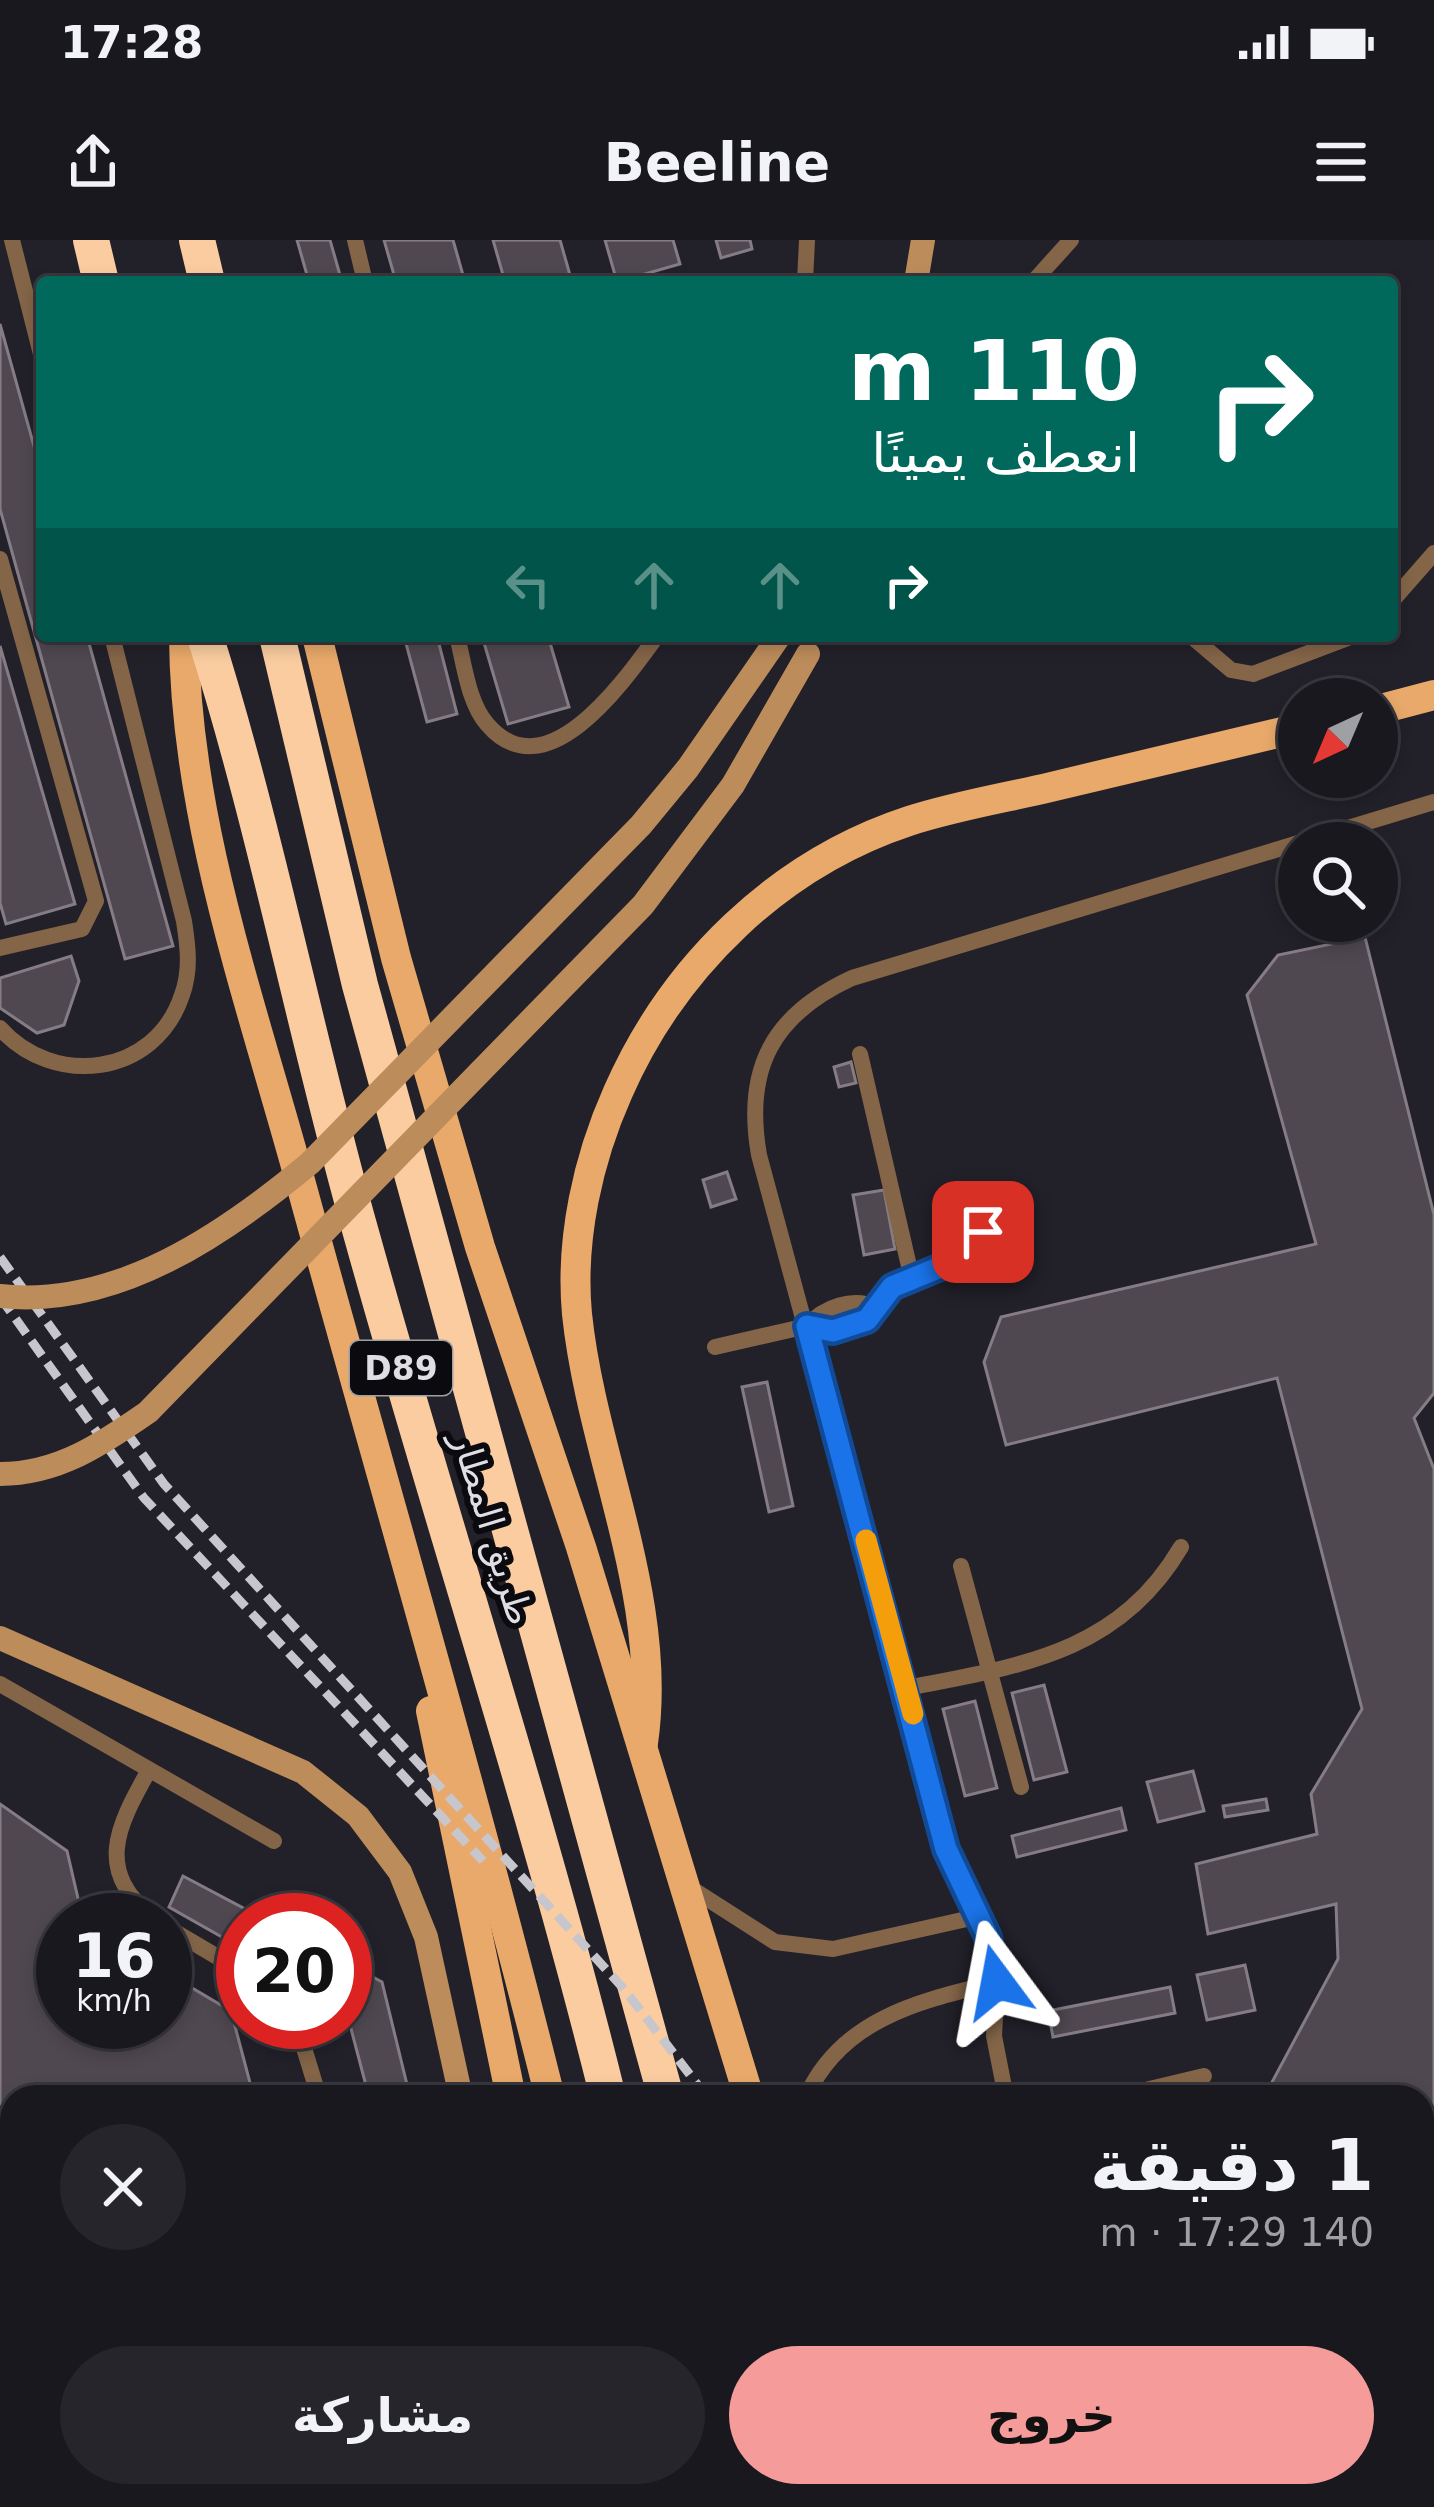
<!DOCTYPE html>
<html lang="ar">
<head>
<meta charset="utf-8">
<style>
	body { margin:0; font-family:"DejaVu Sans",Cairo,sans-serif; background:#27252c; color:#f1f3f6; direction:rtl; height:100vh; display:flex; flex-direction:column; font-size:45px; white-space:nowrap }
	* { box-sizing:border-box; margin:0 }
	p { font-size:39px; color:#9fa0a4 }
	.icon { flex:none; width:66px; height:66px; fill:none; stroke:currentColor; stroke-width:2; stroke-linecap:round; stroke-linejoin:round }
	.map { position:relative; flex:1; overflow:hidden; direction:ltr }
	.side { position:absolute; left:0px; top:1845px; width:1434px; height:423px; display:flex; flex-direction:column; background:#1a181f; border-radius:36px 36px 0 0; box-shadow:0 6px 18px #0003,0 0 0 3px #38373d; direction:rtl }
	.side>* { flex:none }
	.banner { position:absolute; left:36px; top:36px; width:1362px; height:366px; border-radius:12px; box-shadow:0 6px 18px #0003,0 0 0 3px #38373d; direction:rtl; background:#00695c; color:#fff; overflow:hidden }
	.needle { width:78px; rotate:224deg }
	.fabs { position:absolute; left:1278px; top:438px; display:grid; gap:24px }
	.fabs a { display:grid; place-items:center; width:120px; height:120px; border-radius:50%; background:#1a181f; box-shadow:0 6px 18px #0003,0 0 0 3px #38373d; font-size:60px }
	.speed { position:absolute; left:36px; top:1653px; display:flex; gap:24px; font-size:60px; font-weight:700; text-align:center }
	.speed>* { display:grid; place-content:center; width:156px; height:156px; border-radius:50%; background:#1a181f; box-shadow:0 6px 18px #0003,0 0 0 3px #38373d; line-height:1 }
	.speed small { font-size:30px; font-weight:400 }
	.speed .limit { border:18px solid #d22; background:#fff; color:#111 }
	.pin { position:absolute; display:grid; place-items:center; width:102px; height:102px; color:#fff; margin:-51px; border-radius:24px; box-shadow:0 6px 18px #0006 }
	.me { position:absolute; width:132px; margin:-66px; rotate:347deg; stroke-linejoin:round; filter:drop-shadow(0 0 9px #0008) }
	.turn { display:flex; align-items:center; gap:42px; height:252px; padding:0 60px; font-size:54px }
	.turn .icon { width:156px; height:156px; stroke-width:2.5 }
	.turn b { display:block; font-size:84px; line-height:102px }
	.lanes { display:flex; align-items:center; height:114px; padding:0 60px; background:#0003; justify-content:center; gap:60px; direction:ltr }
	.lanes .off { opacity:.35 }
	.round { display:grid; place-items:center; flex:none; width:126px; height:126px; border-radius:63px; background:#27252c }
	.overview { display:flex; align-items:center; justify-content:space-between; height:204px; padding:0 60px }
	h1 { font-size:72px; font-weight:700; line-height:90px }
	.primary-button { display:flex; gap:24px; margin-top:auto; padding:24px 60px }
	.primary-button a { flex:1; height:138px; border-radius:72px; background:#f59b99; color:#111; font-size:48px; font-weight:700; line-height:138px; text-align:center }
	.primary-button a+a { background:#27252c; color:#f1f3f6 }
	.status { display:flex; justify-content:space-between; align-items:center; height:84px; padding:0 60px; background:#1a181f; direction:ltr }
	.status svg { height:33px; fill:currentColor }
	header { display:flex; justify-content:space-between; align-items:center; height:156px; padding:0 60px; background:#1a181f; font-size:54px; font-weight:700 }
	.map>svg:first-child { display:block }
	.building { fill:#504850; stroke:#857c85; stroke-width:3 }
	.lines { fill:none; stroke-linecap:round; stroke-linejoin:round }
	.lane { stroke:#846548; stroke-width:16 }
	.secondary { stroke:#bd8c5b; stroke-width:24 }
	.primary { stroke:#e9a96a; stroke-width:30 }
	.highway { stroke:#facca0; stroke-width:36 }
	.rail { stroke:#c7c6cd; stroke-width:9; stroke-dasharray:18 9; stroke-linecap:butt }
	.secondary-bridge { stroke:#bd8c5b; stroke-width:24 }
	.route-casing { stroke:#114b97; stroke-width:30 }
	.route { stroke:#1a73e8; stroke-width:21 }
	.slow { stroke:#f59e0b; stroke-width:21 }
	.labels { text-anchor:middle; stroke-width:12; stroke-linejoin:round; paint-order:stroke }
	.shield { fill:#0b0b0f; stroke:#9f9fa5; stroke-width:3 }
	.shield-label { font-size:33px; font-weight:bold; fill:#dfdee5 }
	.street-label { font-size:36px; fill:#dfdee5; stroke:#0b0b0f }
</style>
</head>
<body>
<div class="status"><b>17:28</b><svg viewBox="0 0 49 12"><path d="M0 12V9h3v3zM5 12V6h3v6zM10 12V3h3v9zM15 12V0h3v12zM26 1h20v11H26zM47 4h2v5h-2z"/></svg></div>
<header><svg class="icon" aria-label="menu" viewBox="0 0 24 24"><path d="M4 6h16M4 12h16M4 18h16"/></svg>Beeline<svg class="icon" aria-label="share" viewBox="0 0 24 24"><path d="M12 15V3M7 8l5-5 5 5M5 13v7h14v-7"/></svg></header>
<div class="map">
<svg width="1434" height="2267" viewBox="0 0 1434 2267">
	<rect width="100%" height="100%" fill="#222029"/>
	<g class="building">
		<polygon points="297,0 330,0 342,42 309,42"/>
		<polygon points="384,0 453,0 465,42 396,42"/>
		<polygon points="493,0 560,0 572,42 505,42"/>
		<polygon points="605,0 673,0 680,24 617,42"/>
		<polygon points="716,0 750,0 752,9 721,18"/>
		<polygon points="0,84 42,235 42,396 87,396 173,706 125,719 0,269"/>
		<polygon points="404,396 437,396 457,474 427,482"/>
		<polygon points="482,396 548,396 569,467 508,484"/>
		<polygon points="0,406 75,664 6,684 0,663"/>
		<polygon points="1365,697 1434,975 1434,1153 1414,1178 1434,1229 1434,2267 1422,2267 1408,2256 1422,2256 1422,1857 1264,1857 1338,1719 1336,1664 1208,1694 1196,1624 1317,1594 1311,1554 1362,1469 1277,1138 1006,1205 984,1122 1001,1077 1316,1004 1247,755 1278,715"/>
		<polygon points="71,716 79,741 64,785 37,793 0,768 0,738"/>
		<polygon points="851,822 856,843 839,847 834,827"/>
		<polygon points="727,932 736,959 711,967 703,940"/>
		<polygon points="884,950 895,1009 864,1015 853,955"/>
		<polygon points="767,1142 793,1266 769,1272 742,1147"/>
		<polygon points="1044,1445 1067,1532 1034,1540 1012,1453"/>
		<polygon points="975,1461 997,1548 965,1556 943,1469"/>
		<polygon points="1193,1531 1204,1571 1158,1582 1147,1542"/>
		<polygon points="1266,1559 1268,1570 1225,1577 1223,1566"/>
		<polygon points="0,1564 67,1611 83,1680 63,1680 63,1782 165,1782 165,1732 231,1771 253,1854 12,1857 12,1917 0,1920"/>
		<polygon points="1121,1568 1126,1590 1017,1617 1012,1596"/>
		<polygon points="183,1636 266,1680 243,1680 243,1709 169,1667"/>
		<polygon points="345,1722 382,1742 410,1857 369,1857 345,1766"/>
		<polygon points="1245,1725 1255,1770 1207,1780 1197,1735"/>
		<polygon points="1170,1747 1175,1773 1053,1797 1048,1771"/>
		<polygon points="0,2041 2,2048 12,2045 9,2209 0,2174"/>
	</g>
	<g class="lines">
		<g class="lane">
			<polyline points="12,0 42,118"/>
			<polyline points="355,0 365,42"/>
			<polyline points="805,42 807,0"/>
			<polyline points="1033,42 1071,0"/>
			<polyline points="0,319 96,661 82,689 0,708"/>
			<polyline points="1392,361 1434,313"/>
			<path d="M457 396C464 423 468 462 487 484 546 554 625 440 657 396"/>
			<polyline points="1191,396 1231,430 1253,434 1353,396"/>
			<path d="M0 788C53 848 155 837 182 755 191 730 188 707 184 681L112 396"/>
			<polyline points="860,814 912,1039"/>
			<path d="M807 1086C824 1067 853 1056 877 1068"/>
			<polyline points="715,1107 807,1086 833,1091 863,1083 892,1047 955,1021 983,992"/>
			<polyline points="961,1326 1021,1547"/>
			<polyline points="0,1444 274,1601"/>
			<path d="M907 1448C1019 1426 1118 1414 1181 1307"/>
			<path d="M149 1530C117 1587 93 1632 156 1680"/>
			<polyline points="689,1647 775,1702 833,1709 980,1676"/>
			<polyline points="165,1686 243,1732"/>
			<polyline points="296,1782 319,1857"/>
			<path d="M806 1857C842 1778 920 1761 997 1742"/>
			<path d="M1006 1857 994 1796 997 1742 988 1698 946 1609 759 915C744 829 772 775 852 738L1434 562"/>
			<polyline points="1116,1857 1204,1836"/>
			<polyline points="0,2011 12,2007"/>
			<polyline points="261,2256 264,2267"/>
			<polyline points="406,2256 409,2267"/>
			<polyline points="1102,2256 1110,2267"/>
		</g>
		<g class="secondary">
			<polyline points="916,42 923,0"/>
			<polyline points="0,1398 303,1532 358,1576 400,1632 426,1697 461,1857"/>
			<polyline points="539,2256 541,2267"/>
		</g>
		<g class="primary">
			<path d="M184 396C185 579 251 762 299 937 383 1244 473 1548 550 1857"/>
			<polyline points="317,396 396,718 480,1007 581,1307 749,1857"/>
			<polyline points="1377,470 1434,455"/>
			<polyline points="431,1471 511,1857"/>
			<path d="M643 1503C664 1358 592 1217 577 1074 570 999 588 919 618 852 673 727 778 624 909 581 955 566 1004 558 1051 547 1133 527 1216 508 1299 488"/>
			<polyline points="603,2256 606,2267"/>
			<polyline points="653,2256 656,2267"/>
			<polyline points="840,2256 843,2267"/>
		</g>
		<g class="highway">
			<polyline points="91,0 101,42"/>
			<polyline points="197,0 207,42"/>
			<path d="M205 396C267 592 305 795 361 993 441 1282 536 1566 608 1857"/>
			<polyline points="277,396 360,745 666,1857"/>
			<polyline points="711,2256 714,2267"/>
			<polyline points="765,2256 767,2267"/>
		</g>
		<g class="rail">
			<polyline points="0,1017 164,1244 624,1749 707,1857"/>
			<polyline points="0,1057 144,1258 483,1621"/>
			<polyline points="932,2256 938,2267"/>
			<polyline points="953,2256 959,2267"/>
		</g>
		<g class="secondary-bridge">
			<path d="M0 1056C117 1069 226 993 310 923L641 585 688 528 778 398"/>
			<path d="M0 1234C58 1234 102 1204 148 1172L643 665 733 545 808 414"/>
		</g>
	</g>
	<g class="lines">
		<defs>
			<polyline id="route" points="983,992 955,1021 892,1047 867,1080 833,1091 807,1086 946,1609 988,1697 997,1742"/>
		</defs>
		<use href="#route" class="route-casing"/>
		<use href="#route" class="route"/>
		<polyline class="slow" points="866,1300 913,1474"/>
	</g>
	<g class="labels">
		<rect class="shield" x="350" y="1101" width="102" height="54" rx="9"/>
		<g class="shield-label">
			<text x="401" y="1140">D89</text>
		</g>
		<g class="street-label">
			<text transform="translate(493 1288) rotate(73)" y="13">طريق المطار</text>
		</g>
	</g>
</svg>
<div class="fabs">
<a><svg class="needle" viewBox="-14 -14 28 28"><path d="M0-13l5 13h-10z" fill="#e53935"/><path d="M0 13l5-13h-10z" fill="#9fa0a4"/></svg></a>
<a><svg class="icon" aria-label="search" viewBox="0 0 24 24"><circle cx="10" cy="10" r="6"/><path d="M15 15l6 6"/></svg></a>
</div>
<div class="speed"><div>16<small>km/h</small></div><div class="limit">20</div></div>
<div class="pin" style="left:983px;top:992px;background:#d93025"><svg class="icon" aria-label="arrive" viewBox="0 0 24 24"><path d="M6 21V4h12l-3 4 3 4H6"/></svg></div>
<svg class="me" style="left:997px;top:1742px" viewBox="-20 -20 40 40"><path d="M0-17L14 15 0 8-14 15z" fill="#1a73e8" stroke="#fff" stroke-width="4"/></svg>
<div class="banner">
<div class="turn"><svg class="icon" aria-label="right" viewBox="0 0 24 24"><path d="M7 20v-9h11M14 6l5 5-5 5"/></svg><div><b>110 m</b>انعطف يمينًا</div></div>
<div class="lanes"><svg class="icon off" aria-label="left" viewBox="0 0 24 24"><path d="M17 20v-9H6M10 6l-5 5 5 5"/></svg><svg class="icon off" aria-label="ahead" viewBox="0 0 24 24"><path d="M12 20V5M6 11l6-6 6 6"/></svg><svg class="icon off" aria-label="ahead" viewBox="0 0 24 24"><path d="M12 20V5M6 11l6-6 6 6"/></svg><svg class="icon" aria-label="right" viewBox="0 0 24 24"><path d="M7 20v-9h11M14 6l5 5-5 5"/></svg></div>
</div>
<section class="side">
<div class="overview"><div><h1>1 دقيقة</h1><p>140 m · 17:29</p></div><a class="round"><svg class="icon" aria-label="close" viewBox="0 0 24 24"><path d="M6 6l12 12M18 6L6 18"/></svg></a></div>
<div class="primary-button"><a>خروج</a><a>مشاركة</a></div>
</section>
</div>
</body>
</html>
